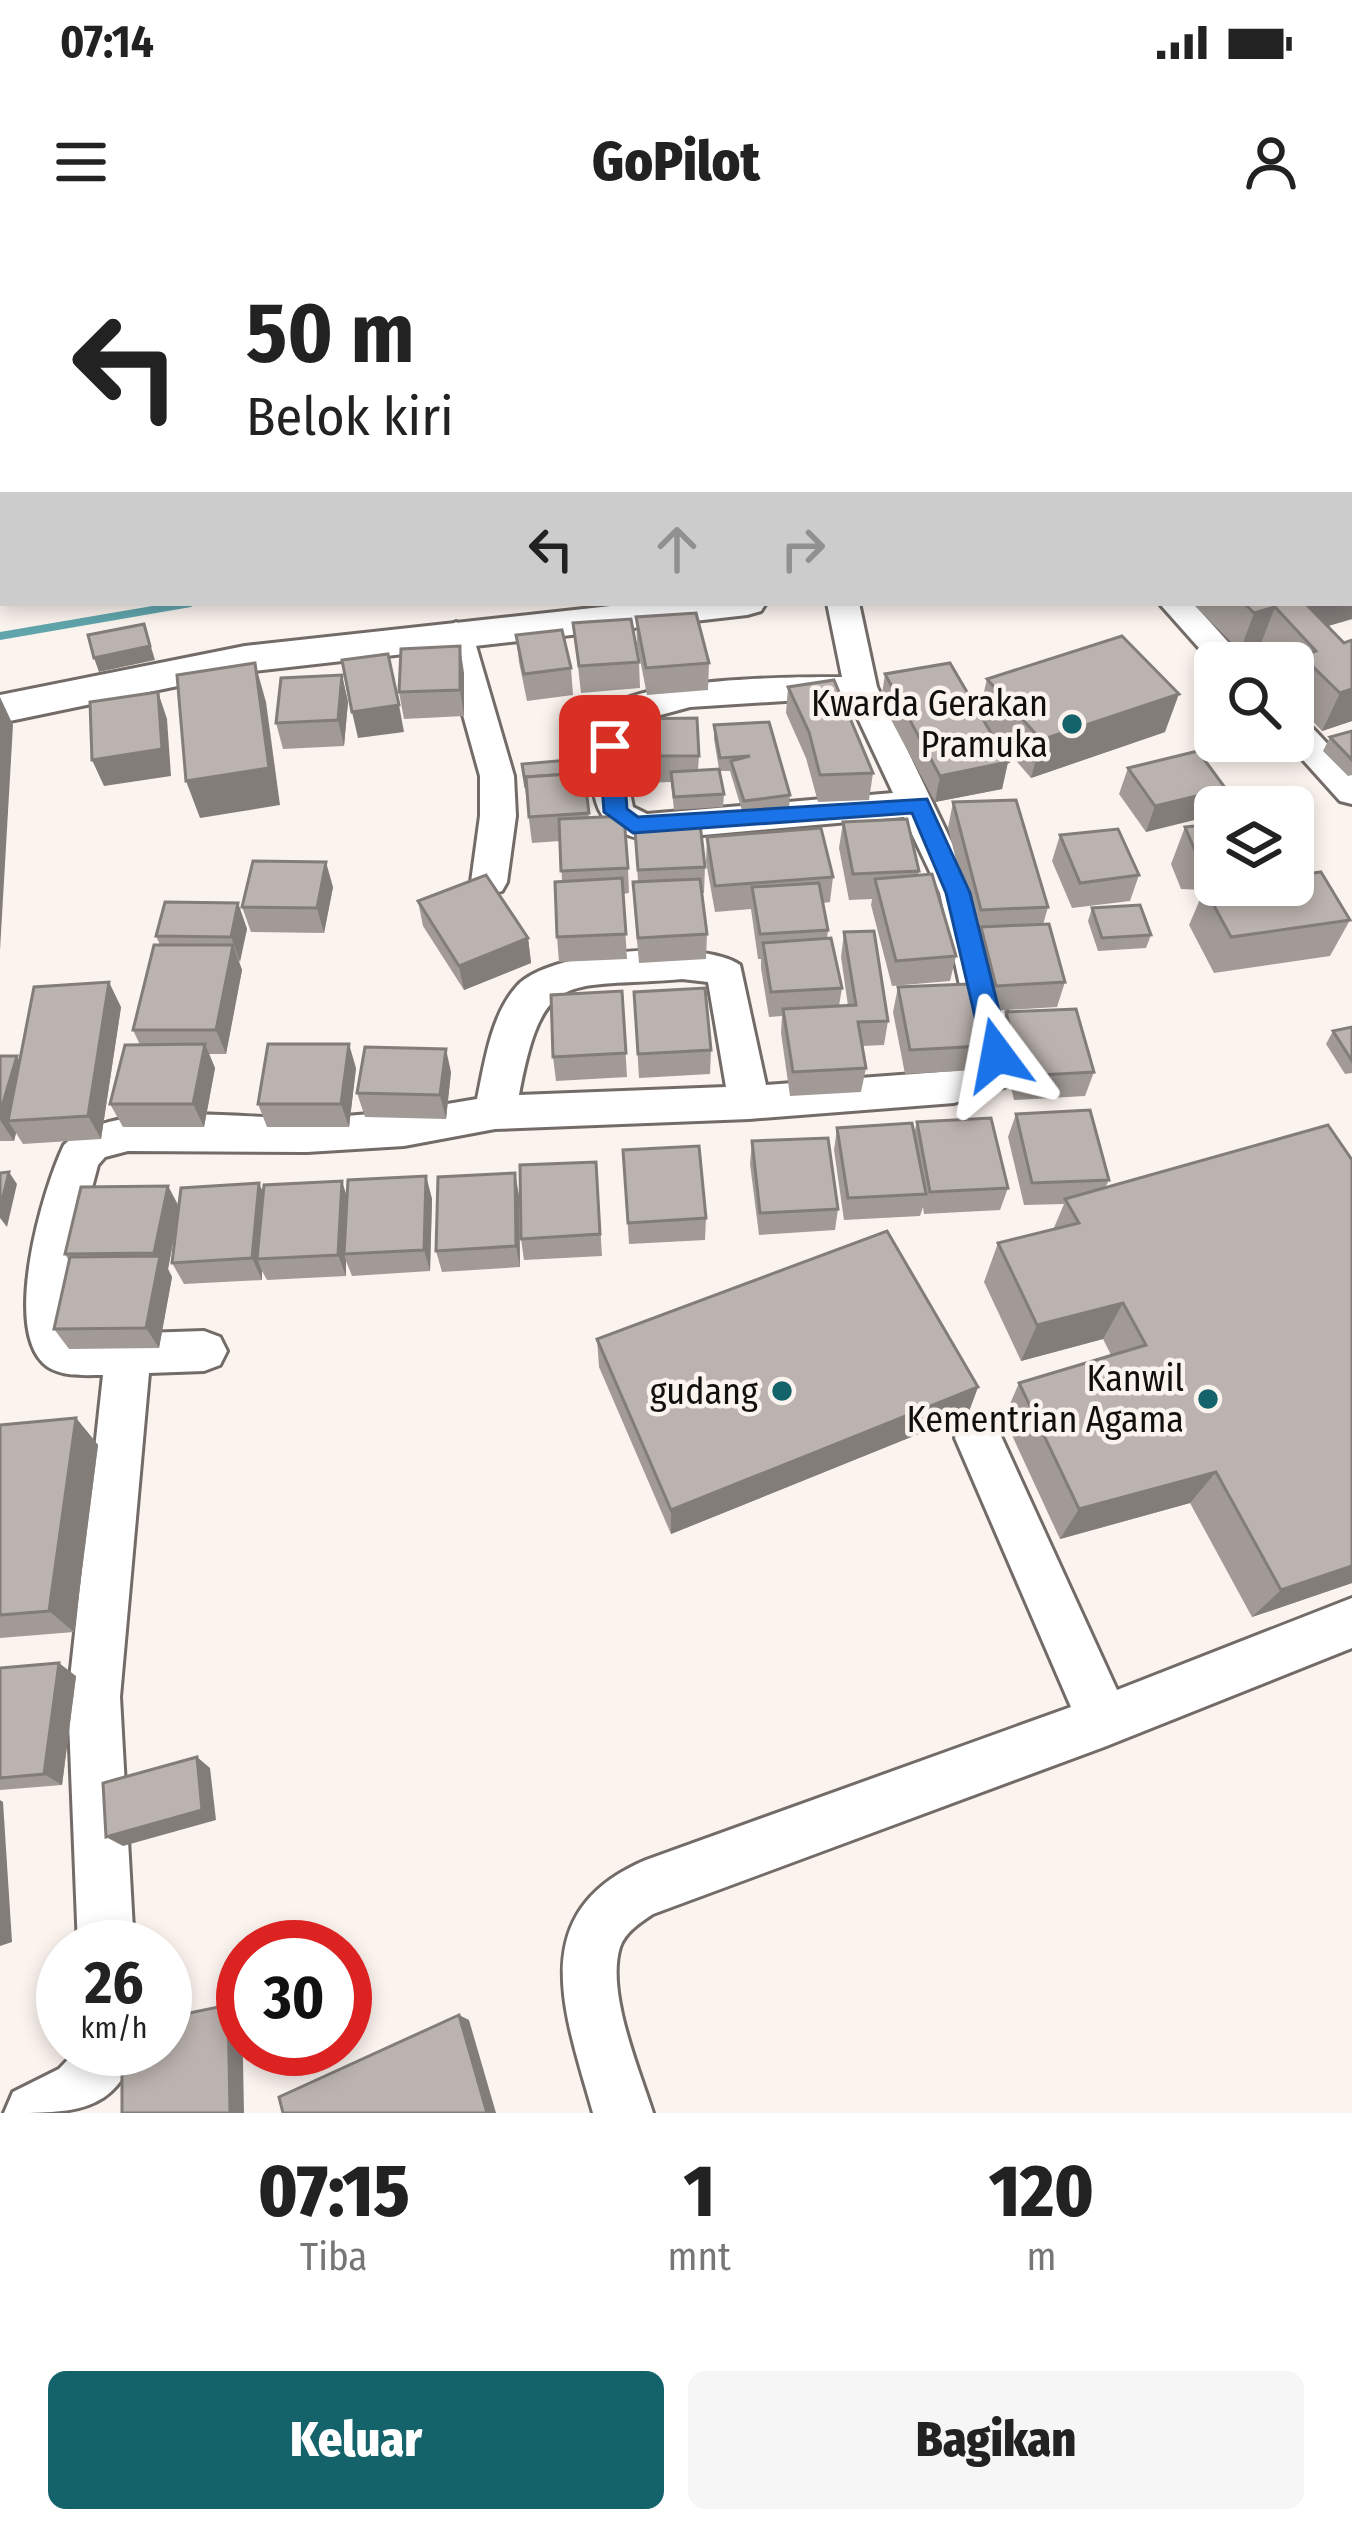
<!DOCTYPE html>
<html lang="id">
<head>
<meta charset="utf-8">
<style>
	body { margin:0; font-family:"Fira Sans Condensed",sans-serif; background:#f6f6f6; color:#222; height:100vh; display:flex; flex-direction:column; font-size:45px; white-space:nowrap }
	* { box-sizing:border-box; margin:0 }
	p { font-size:39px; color:#767676 }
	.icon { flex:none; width:66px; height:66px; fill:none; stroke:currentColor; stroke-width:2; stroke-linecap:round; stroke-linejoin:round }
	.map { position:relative; height:1873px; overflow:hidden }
	.sheet { display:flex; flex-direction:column; background:#fff; flex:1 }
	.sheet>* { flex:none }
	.guide { position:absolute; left:0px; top:0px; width:1353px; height:366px; box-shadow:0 6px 18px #0003; background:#fff; color:#222; overflow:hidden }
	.controls { position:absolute; left:1194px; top:402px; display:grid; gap:24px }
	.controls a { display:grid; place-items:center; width:120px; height:120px; border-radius:18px; background:#fff; box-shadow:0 6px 18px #0003; font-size:60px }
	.speed { position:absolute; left:36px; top:1680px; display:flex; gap:24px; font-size:60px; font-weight:700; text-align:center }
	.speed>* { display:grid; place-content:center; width:156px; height:156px; border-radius:50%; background:#fff; box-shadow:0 6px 18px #0003; line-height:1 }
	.speed small { font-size:30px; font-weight:400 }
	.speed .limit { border:18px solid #d22; background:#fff; color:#111 }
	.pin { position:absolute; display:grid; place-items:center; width:102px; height:102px; color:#fff; margin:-51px; border-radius:24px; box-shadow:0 6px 18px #0006 }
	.me { position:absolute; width:132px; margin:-66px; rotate:347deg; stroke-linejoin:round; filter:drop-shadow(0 0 9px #0008) }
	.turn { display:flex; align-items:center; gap:42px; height:252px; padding:0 48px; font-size:54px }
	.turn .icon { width:156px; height:156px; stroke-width:2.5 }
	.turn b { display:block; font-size:84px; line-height:102px }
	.lanes { display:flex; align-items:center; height:114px; padding:0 48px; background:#0003; justify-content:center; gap:60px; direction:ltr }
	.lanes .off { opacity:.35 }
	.eta { display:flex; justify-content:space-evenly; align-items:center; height:204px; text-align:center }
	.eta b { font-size:72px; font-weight:800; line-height:84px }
	.primary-button { display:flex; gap:24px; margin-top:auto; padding:24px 48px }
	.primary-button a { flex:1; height:138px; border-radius:18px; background:#14636a; color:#fff; font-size:48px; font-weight:800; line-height:138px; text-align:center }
	.primary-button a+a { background:#f6f6f6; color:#222 }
	.status { display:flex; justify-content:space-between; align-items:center; height:84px; padding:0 60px; background:#fff; direction:ltr }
	.status svg { height:33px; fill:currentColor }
	header { display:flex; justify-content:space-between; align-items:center; height:156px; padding:0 48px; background:#fff; font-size:54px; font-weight:800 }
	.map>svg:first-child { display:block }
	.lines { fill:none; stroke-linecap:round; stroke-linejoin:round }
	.stream { fill:#60a5ac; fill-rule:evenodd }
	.service-casing { stroke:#726b67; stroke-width:6 }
	.minor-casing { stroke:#726b67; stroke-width:6 }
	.tertiary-casing { stroke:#726b67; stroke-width:6 }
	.service { fill:#fff; fill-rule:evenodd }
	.minor { fill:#fff; fill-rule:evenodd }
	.tertiary { fill:#fff; fill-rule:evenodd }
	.wall { fill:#a19a96 }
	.shaded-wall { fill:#837d7a }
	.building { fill:#bbb3af; stroke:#837d7a; stroke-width:3 }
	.route { fill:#1a73e8; stroke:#114b97; stroke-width:3 }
	.poi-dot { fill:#14636a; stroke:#fbf3ee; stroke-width:4.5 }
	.labels { text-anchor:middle; stroke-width:9; stroke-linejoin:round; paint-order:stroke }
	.poi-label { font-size:36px; fill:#12100e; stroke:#fbf3ee; text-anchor:end }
</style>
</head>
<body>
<div class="status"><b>07:14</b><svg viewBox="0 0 49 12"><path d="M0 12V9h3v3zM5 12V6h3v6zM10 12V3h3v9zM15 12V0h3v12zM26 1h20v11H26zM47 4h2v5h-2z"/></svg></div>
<header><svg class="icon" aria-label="menu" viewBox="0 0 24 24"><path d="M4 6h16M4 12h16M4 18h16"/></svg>GoPilot<svg class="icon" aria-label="person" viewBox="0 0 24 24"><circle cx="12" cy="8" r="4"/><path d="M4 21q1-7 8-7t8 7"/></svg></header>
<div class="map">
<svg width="1352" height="1873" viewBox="0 0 1352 1873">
	<rect width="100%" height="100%" fill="#fbf3ee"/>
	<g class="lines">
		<g class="stream">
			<polygon points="1350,196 1352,196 1350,203"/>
			<polygon points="170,363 197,363 191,367 0,400 0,392"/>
		</g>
		<defs>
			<polygon id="service" points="502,0 514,0 515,3 503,3"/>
			<g id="minor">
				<polygon points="908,0 932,0 934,3 910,3"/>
				<rect x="0" y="10" width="3" height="16"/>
				<polygon points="1350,202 1352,203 1352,222 1350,221"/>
				<path d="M827 363H859L877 447 976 653 1014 800 1017 828 1007 846 954 863 749 879 495 889 404 906 307 912 128 911 105 917 98 925 73 1020 71 1089 82 1095 204 1091 220 1097 227 1111 220 1125 204 1131 149 1133 120 1457 134 1707H78L68 1457 103 1135C85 1135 64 1137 48 1127 0 1094 43 948 64 905 113 857 244 880 310 878 367 876 421 869 477 859 485 821 491 775 517 746 549 710 701 698 740 725L766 845 954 831 977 824 940 653 904 577 647 600C577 589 593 531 598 477 624 437 794 437 842 437ZM848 457 893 553 647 574 633 567 627 538 631 483 690 467ZM682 739 708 742 726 847 519 855C543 726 566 749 682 739Z"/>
				<polygon points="1159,363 1193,363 1247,423 1215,426"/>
				<polygon points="456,382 472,392 514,536 516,576 507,642 502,651 489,655 476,651 471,642 480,576 480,536 440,392"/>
				<polygon points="1293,477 1305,480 1352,530 1352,564 1340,561 1286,501 1293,501"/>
				<path d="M978 1176 995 1183 1117 1450 1352 1358V1408L1104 1507 653 1674C641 1682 625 1692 620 1707 606 1752 639 1829 653 1873H593C565 1773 523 1672 646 1620L1071 1467 955 1198 961 1183Z"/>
				<path d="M78 1809H136C115 1873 75 1873 4 1873L13 1852 59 1829Z"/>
			</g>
			<g id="tertiary">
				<polygon points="1352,238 1352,260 1350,261 1350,239"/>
				<polygon points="638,363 766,363 761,371 747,375 245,432 0,483 0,455 245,406"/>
			</g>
		</defs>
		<use href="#service" class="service-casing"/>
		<use href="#minor" class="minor-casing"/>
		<use href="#tertiary" class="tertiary-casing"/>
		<use href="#service" class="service"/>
		<use href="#minor" class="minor"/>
		<use href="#tertiary" class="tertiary"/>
	</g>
	<g class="wall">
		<polygon points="999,0 1067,0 1066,3 1001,3"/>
		<polygon points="1352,282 1352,379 1328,386 1352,481 1322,491 1293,461 1293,423 1276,423 1260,406 1240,411 1192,363 1350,363"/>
		<polygon points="636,377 709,423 708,450 647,455 637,404"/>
		<polygon points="573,383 639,422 640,448 581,453"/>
		<polygon points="516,395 571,428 573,455 527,461 519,422"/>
		<polygon points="464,433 464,476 404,479 399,452"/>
		<polygon points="885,434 979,473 987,439 1165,492 1031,538 988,488 1008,522 1002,549 935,562 881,461"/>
		<polygon points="342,435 348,462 344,506 283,509 276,483"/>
		<polygon points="788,447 873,533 869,560 818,562 806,518 786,473"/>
		<polygon points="639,479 699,516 698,530 719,529 714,499 714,485 790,555 789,569 743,574 730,531 720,531 724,554 723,567 674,570 671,542 641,543"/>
		<polygon points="1352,491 1352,535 1348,536 1323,511 1330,497"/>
		<polygon points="522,524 606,539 607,553 586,555 589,577 628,628 629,653 623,654 627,719 559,722 557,697 562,641 560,601 532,603"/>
		<polygon points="1128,528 1226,549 1219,567 1146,592 1119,554"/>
		<polygon points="953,562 1048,667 1043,685 1065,742 1057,767 989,771 975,712 979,695 975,695 948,588"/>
		<polygon points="634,578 705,627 704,653 702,653 707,694 706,719 639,723 634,667 633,642 638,642"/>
		<polygon points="843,582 919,631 918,636 956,716 950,741 892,746 871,665 872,659 849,660 839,608"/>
		<polygon points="1215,584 1215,645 1293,645 1350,680 1330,716 1214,733 1189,685 1204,650 1181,649 1171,624 1185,587"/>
		<polygon points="1060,595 1139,635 1130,661 1072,668 1052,621"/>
		<polygon points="707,597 833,637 830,662 823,663 828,690 827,699 842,748 839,766 848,766 841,717 844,692 888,781 884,805 862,806 866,828 861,852 790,856 781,793 782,776 769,777 761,728 761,719 758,719 751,669 715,672 706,622"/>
		<polygon points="333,647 324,693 251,692 242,667"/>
		<polygon points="418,661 528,698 531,723 464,750 423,686"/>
		<polygon points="238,663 247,689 239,722 242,730 226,814 209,814 215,828 204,887 123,887 110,864 140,805 133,790 160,705 156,696"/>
		<polygon points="1092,668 1151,695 1146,708 1098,711 1088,681"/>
		<polygon points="898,747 982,806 976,830 905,834 893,772"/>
		<polygon points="622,751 627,837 556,841 553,817"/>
		<polygon points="634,752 711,810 710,834 639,838"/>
		<polygon points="121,767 101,899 23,904 16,893 14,901 0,901 0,816 20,821"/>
		<polygon points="1006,772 1094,832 1085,856 1014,860 998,797"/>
		<polygon points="1352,787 1352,833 1345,834 1326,804 1333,791"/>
		<polygon points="356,828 349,887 267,887 258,864"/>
		<polygon points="451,832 446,879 365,877 357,853"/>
		<polygon points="1016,874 1109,940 1105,948 1352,920 1352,1343 1252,1377 1190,1263 1060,1299 1004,1178 1019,1143 1111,1115 1103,1099 1021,1121 984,1042 998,1003 1053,990 1064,964 1024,965 1008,897"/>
		<polygon points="917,882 1008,948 1000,970 924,974 923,967 920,976 844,980 834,910 837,888 914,893"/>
		<polygon points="752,901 838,969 835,990 759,995 750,924"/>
		<polygon points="623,910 706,978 705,1000 629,1004"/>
		<polygon points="596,922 602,1016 524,1020 521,999"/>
		<polygon points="426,936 432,959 430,1031 352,1036 346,1021 346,1036 267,1040 262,1031 262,1040 184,1044 172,1023 177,983 168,1029 172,1037 159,1108 69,1109 54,1089 69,1021 65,1014 168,946 179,966 263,953 347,956"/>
		<polygon points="519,955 520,1027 442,1032 436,1011"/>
		<polygon points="597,1099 978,1147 968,1174 671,1294 599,1127"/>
		<polygon points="76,1178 98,1205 74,1392 0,1398 0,1185"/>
		<polygon points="0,1428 76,1436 62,1545 0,1550"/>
	</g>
	<g class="shaded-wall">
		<polygon points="585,0 629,0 585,3"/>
		<polygon points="1024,0 1067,0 1066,3 1024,3"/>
		<rect x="1350" y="149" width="2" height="24"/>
		<polygon points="1350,346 1352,346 1352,379 1300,394 1300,363 1350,363"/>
		<polygon points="1275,367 1260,406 1240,411 1254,373"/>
		<polygon points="144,384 155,420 99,432 94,418"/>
		<polygon points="460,406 464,433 464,476 460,450"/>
		<polygon points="255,423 266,462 280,565 200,578 186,541"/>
		<polygon points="342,435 348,462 344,506 338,480"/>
		<polygon points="1352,449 1352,481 1322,491 1340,453"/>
		<polygon points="158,452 167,479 171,536 104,546 92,520"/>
		<polygon points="1179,454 1165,492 1031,538 1041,500"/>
		<polygon points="0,457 13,485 0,710"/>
		<polygon points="399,465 404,492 358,498 352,472"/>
		<polygon points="1008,522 1002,549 935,562 940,536"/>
		<polygon points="1226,549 1219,567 1215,567 1215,575 1146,592 1155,566"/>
		<polygon points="326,622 333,647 324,693 317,668"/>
		<polygon points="238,663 247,689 240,722 231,697"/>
		<polygon points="528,698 531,723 464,750 459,726"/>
		<polygon points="233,705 242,730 226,814 216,790"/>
		<polygon points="109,742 121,767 101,899 88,876"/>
		<polygon points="205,804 215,828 204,887 193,864"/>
		<polygon points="349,804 356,828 349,887 341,864"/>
		<polygon points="446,809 451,832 446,879 440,855"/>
		<polygon points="17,816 31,840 8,881 16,893 14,901 0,880 0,873"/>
		<polygon points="9,932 17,944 7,987 0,978 0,969"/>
		<polygon points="515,933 519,955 520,1027 516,1006"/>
		<polygon points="426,936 432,959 430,1031 424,1010"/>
		<polygon points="342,941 349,963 344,1014 346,1021 346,1036 338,1015"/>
		<polygon points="259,943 269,966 257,1019 262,1031 262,1040 252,1018"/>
		<polygon points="168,946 179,968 168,1029 172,1037 159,1108 146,1088 159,1022 154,1013"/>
		<polygon points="1123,1063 1103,1099 1021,1121 1037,1085"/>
		<polygon points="978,1147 968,1174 671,1294 671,1270"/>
		<polygon points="76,1178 98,1205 74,1392 49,1371"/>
		<polygon points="1216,1232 1190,1263 1060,1299 1079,1269"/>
		<polygon points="1352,1326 1352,1343 1252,1377 1281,1350"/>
		<polygon points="59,1423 76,1436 62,1545 44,1534"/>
		<polygon points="197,1517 210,1528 216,1580 123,1606 106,1597"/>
		<polygon points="0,1560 3,1562 12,1702 0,1706"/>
		<polygon points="228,1765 242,1769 244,1873 230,1873"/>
		<polygon points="459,1775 469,1780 496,1873 487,1873"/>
	</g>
	<g class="building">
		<rect x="544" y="0" width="41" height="3"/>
		<polygon points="943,0 979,0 982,3 946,3"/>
		<polygon points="1350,122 1352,123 1352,149 1350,149"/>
		<polygon points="1351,296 1352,346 1350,346 1350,296"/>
		<polygon points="1244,363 1305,363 1344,403 1352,400 1352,449 1340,453 1302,416 1316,411 1275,367 1254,373"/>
		<polygon points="696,373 709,423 646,428 636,377"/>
		<polygon points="631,379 639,422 579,426 573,383"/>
		<polygon points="144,384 150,406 94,418 88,395"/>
		<polygon points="562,390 571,428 524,434 516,395"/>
		<polygon points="1122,396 1179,454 1041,500 987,439"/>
		<polygon points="460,406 460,450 399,452 401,409"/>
		<polygon points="388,414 399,465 352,472 342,420"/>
		<polygon points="255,423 269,528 186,541 177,435"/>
		<polygon points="950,423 1008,522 940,536 885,434"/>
		<polygon points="342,435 338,480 276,483 281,438"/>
		<polygon points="834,440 873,533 820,535 809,492 788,447"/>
		<polygon points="158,452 162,509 92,520 90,462"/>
		<polygon points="697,478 699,516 641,516 639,479"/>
		<polygon points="769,482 790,555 744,561 731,521 750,516 720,518 714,485"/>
		<polygon points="1352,491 1352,520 1330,497"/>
		<polygon points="1198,511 1226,549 1155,566 1128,528"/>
		<polygon points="602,517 606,539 585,542 584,533 526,537 526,548 522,524"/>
		<polygon points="719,529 724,554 674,557 671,532"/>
		<polygon points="584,533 589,573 529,577 526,537"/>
		<polygon points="1016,560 1048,667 981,670 953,562"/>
		<polygon points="699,575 705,627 638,630 634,578"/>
		<polygon points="624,576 628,628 561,631 559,579"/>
		<polygon points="907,579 919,631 853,634 843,582"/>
		<polygon points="1215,584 1215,611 1196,613 1185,587"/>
		<polygon points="821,588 833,637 715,646 707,597"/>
		<polygon points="1118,589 1139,635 1080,643 1060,595"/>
		<polygon points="253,621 326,622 317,668 242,667"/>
		<polygon points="1321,632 1350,680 1231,697 1205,649 1230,645 1293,645 1293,636"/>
		<polygon points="932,634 956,716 896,721 875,639"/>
		<polygon points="486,635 528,698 459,726 418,661"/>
		<polygon points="622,638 626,694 557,697 555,642"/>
		<polygon points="700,639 707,694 638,698 633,642"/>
		<polygon points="819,643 828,690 760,694 752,647"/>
		<polygon points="165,662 238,663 231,697 156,696"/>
		<polygon points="1140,665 1151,695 1102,698 1092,668"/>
		<polygon points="1049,684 1065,742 996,746 981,687"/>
		<polygon points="874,691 888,781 858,782 866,828 793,832 783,769 856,765 844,692"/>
		<polygon points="831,698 842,748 771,752 763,703"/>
		<polygon points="154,705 233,705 216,790 133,790"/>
		<polygon points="109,742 88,876 8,881 34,747"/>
		<polygon points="968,744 982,806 910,810 898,747"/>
		<polygon points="705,748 711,810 638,814 634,752"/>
		<polygon points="622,751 626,813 553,817 551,755"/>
		<polygon points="1076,769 1094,832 1022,836 1006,772"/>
		<polygon points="1352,787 1352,821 1333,791"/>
		<polygon points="205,804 193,864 110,864 125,805"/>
		<polygon points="268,804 349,804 341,864 258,864"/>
		<polygon points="365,807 446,809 440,855 357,853"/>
		<polygon points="0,816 17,816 0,873"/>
		<polygon points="1090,870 1109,940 1032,943 1016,874"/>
		<polygon points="991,878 1008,948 930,952 917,882"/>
		<polygon points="912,883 926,954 848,958 837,888"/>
		<polygon points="1328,885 1352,920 1352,1326 1281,1350 1216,1232 1079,1269 1019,1143 1146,1105 1123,1063 1037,1085 998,1003 1079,983 1065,959"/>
		<polygon points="828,898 838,969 760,973 752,901"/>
		<polygon points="699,906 706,978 628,983 623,910"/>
		<polygon points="596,922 600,994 521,999 520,925"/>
		<polygon points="9,932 0,969 0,933"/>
		<polygon points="515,933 516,1006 436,1011 438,937"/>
		<polygon points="426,936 424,1010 344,1014 348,940"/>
		<polygon points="342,941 338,1015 257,1019 264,945"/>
		<polygon points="259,943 252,1018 172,1023 181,948"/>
		<polygon points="168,946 154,1013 65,1014 81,947"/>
		<polygon points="887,991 978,1147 671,1270 597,1099"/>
		<polygon points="160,1016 146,1088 54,1089 70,1017"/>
		<polygon points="76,1178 49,1371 0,1375 0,1185"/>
		<polygon points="59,1423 44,1534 0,1538 0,1428"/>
		<polygon points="197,1517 202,1570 106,1597 103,1543"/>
		<polygon points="228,1765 230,1873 122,1873 122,1809 165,1809 165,1778"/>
		<polygon points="459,1775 487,1873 283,1873 279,1857"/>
	</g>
	<polygon class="route" points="610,499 622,506 627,569 638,577 927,559 970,653 1010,815 1006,822 997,825 984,815 946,653 912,573 633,593 604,572 599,506"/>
	<g class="poi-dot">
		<circle cx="1072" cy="484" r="12"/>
		<circle cx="782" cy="1151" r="12"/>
		<circle cx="1208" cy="1159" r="12"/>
	</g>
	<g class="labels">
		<g class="poi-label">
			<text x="1048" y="476">Kwarda Gerakan<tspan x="1048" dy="41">Pramuka</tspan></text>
			<text x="1184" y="1151">Kanwil<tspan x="1184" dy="41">Kementrian Agama</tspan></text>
			<text x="758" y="1164">gudang</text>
		</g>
	</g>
</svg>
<div class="controls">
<a><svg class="icon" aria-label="search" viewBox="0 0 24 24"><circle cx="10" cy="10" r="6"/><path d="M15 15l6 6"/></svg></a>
<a><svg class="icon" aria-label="layers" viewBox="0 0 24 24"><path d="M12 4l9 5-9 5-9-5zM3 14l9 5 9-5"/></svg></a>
</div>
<div class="speed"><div>26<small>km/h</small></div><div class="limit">30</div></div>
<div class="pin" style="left:610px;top:506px;background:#d93025"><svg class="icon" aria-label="arrive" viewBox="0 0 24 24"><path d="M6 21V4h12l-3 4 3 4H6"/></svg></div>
<svg class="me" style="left:997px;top:815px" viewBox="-20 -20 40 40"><path d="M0-17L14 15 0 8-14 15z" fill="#1a73e8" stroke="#fff" stroke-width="4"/></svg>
<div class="guide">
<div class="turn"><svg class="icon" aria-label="left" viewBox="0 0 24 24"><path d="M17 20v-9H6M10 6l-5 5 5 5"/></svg><div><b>50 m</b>Belok kiri</div></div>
<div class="lanes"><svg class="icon" aria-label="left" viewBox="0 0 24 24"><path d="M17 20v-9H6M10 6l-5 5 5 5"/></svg><svg class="icon off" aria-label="ahead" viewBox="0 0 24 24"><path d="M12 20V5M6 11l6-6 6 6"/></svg><svg class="icon off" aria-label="right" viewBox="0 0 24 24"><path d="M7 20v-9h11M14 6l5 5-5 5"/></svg></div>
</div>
</div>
<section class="sheet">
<div class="eta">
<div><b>07:15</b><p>Tiba</p></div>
<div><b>1</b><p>mnt</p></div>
<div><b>120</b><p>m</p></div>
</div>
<div class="primary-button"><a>Keluar</a><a>Bagikan</a></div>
</section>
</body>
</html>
